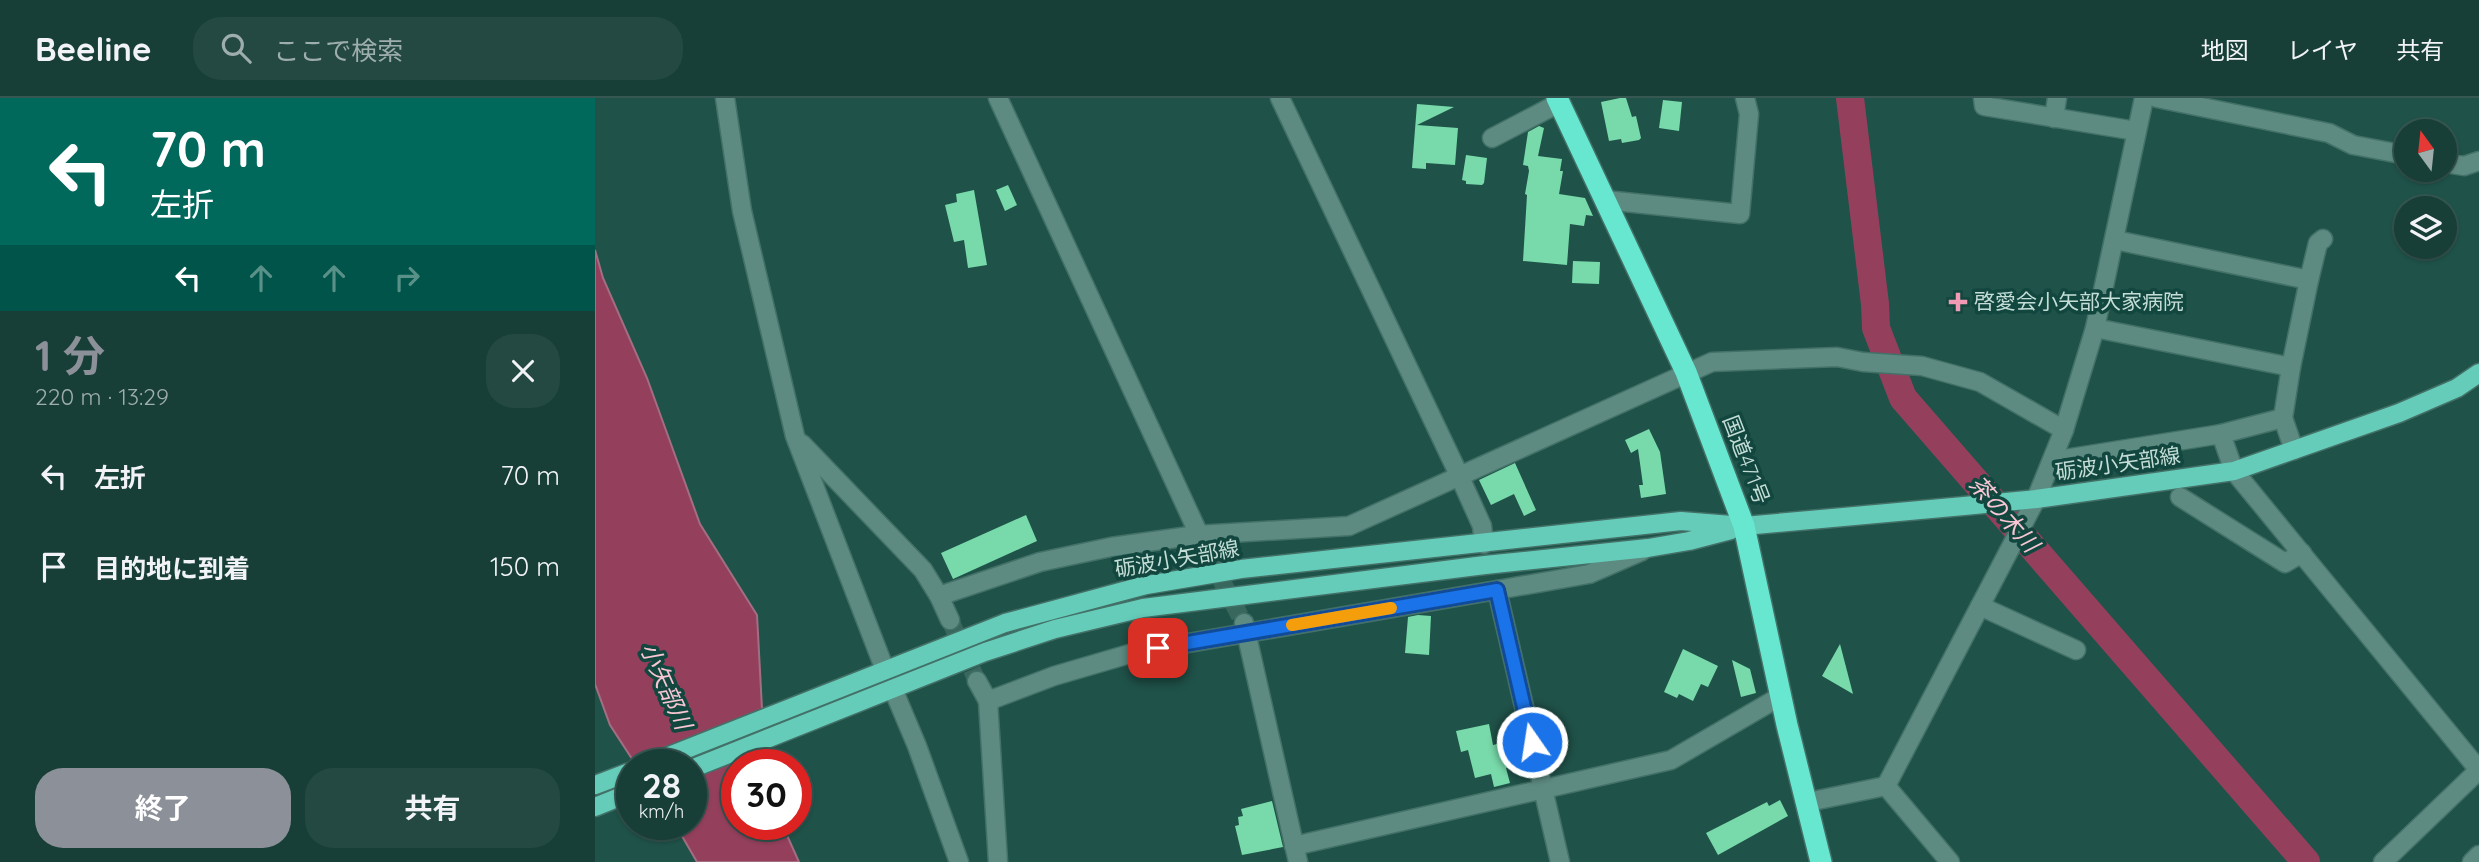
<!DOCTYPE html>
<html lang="ja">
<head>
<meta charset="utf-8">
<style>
	body { margin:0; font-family:Quicksand,"Noto Sans JP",sans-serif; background:#244942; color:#f1f3f6; height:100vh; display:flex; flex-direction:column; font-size:26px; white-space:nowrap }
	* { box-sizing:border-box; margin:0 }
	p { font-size:23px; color:#9eaead }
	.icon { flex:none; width:38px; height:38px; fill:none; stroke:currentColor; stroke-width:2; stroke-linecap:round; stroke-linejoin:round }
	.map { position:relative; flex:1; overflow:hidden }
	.details { display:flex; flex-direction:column; background:#173e37; width:595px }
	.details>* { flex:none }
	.hud { background:#00695c; color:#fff; overflow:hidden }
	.needle { width:46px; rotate:345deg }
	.tools { position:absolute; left:1799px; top:21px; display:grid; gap:14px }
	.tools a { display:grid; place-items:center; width:63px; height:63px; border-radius:50%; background:#173e37; box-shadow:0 2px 5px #0004,0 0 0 2px #365752; font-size:35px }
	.speed { position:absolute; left:21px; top:651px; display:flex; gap:14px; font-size:35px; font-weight:700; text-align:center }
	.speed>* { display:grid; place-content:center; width:91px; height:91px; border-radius:50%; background:#173e37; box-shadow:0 2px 5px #0004,0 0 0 2px #365752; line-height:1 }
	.speed small { font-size:18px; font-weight:400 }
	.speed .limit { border:10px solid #d22; background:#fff; color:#111 }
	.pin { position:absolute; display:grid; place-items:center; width:60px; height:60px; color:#fff; margin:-30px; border-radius:14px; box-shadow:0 4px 10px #0006 }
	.me { position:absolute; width:77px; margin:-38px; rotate:347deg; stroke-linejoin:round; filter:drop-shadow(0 0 5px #0008) }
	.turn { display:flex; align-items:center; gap:24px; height:147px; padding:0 35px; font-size:32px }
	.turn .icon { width:91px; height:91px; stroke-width:2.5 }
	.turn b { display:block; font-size:49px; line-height:60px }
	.lanes { display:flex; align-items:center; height:66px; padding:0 35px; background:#0003; justify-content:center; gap:35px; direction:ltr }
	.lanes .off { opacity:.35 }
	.round { display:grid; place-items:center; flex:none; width:74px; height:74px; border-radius:28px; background:#244942 }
	.summary { display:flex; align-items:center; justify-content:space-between; height:119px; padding:0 35px }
	h1 { font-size:42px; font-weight:700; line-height:52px; color:#8c9099 }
	.button { display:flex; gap:14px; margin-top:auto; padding:14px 35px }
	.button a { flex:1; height:80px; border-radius:28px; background:#8c9099; color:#fff; font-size:28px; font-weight:700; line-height:80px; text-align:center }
	.button a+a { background:#244942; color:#f1f3f6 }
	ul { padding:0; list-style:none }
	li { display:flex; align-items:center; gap:21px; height:91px; padding:0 35px }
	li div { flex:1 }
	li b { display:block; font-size:26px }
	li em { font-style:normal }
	header { display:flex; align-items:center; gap:42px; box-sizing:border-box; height:98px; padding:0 35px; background:#173e37; border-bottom:2px solid #365752 }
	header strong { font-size:33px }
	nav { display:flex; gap:38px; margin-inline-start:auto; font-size:24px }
	.search { width:490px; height:63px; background:#244942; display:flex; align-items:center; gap:18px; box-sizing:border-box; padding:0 24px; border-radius:28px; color:#9eaead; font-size:26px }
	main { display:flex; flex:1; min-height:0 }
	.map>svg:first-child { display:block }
	.water { fill:#94405d; stroke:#a26f82; stroke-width:2 }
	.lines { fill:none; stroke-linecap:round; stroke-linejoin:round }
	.river { stroke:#94405d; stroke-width:28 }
	.building { fill:#78daaa }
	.minor-tunnel { stroke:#38675e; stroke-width:18; stroke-dasharray:18 9; stroke-linecap:butt }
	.minor-casing { stroke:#437168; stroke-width:21 }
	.major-casing { stroke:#437168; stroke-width:21 }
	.highway-casing { stroke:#437168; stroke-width:24 }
	.minor { stroke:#5d8b82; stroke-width:18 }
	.major { stroke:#66ccba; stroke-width:18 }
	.highway { stroke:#67e6d0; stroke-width:21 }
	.route-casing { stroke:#114b97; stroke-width:18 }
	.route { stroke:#1a73e8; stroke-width:12 }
	.slow { stroke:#f59e0b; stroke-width:12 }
	.poi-dot { fill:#f19ab3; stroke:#12473f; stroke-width:2.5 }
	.labels { text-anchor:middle; stroke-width:7; stroke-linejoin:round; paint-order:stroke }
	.poi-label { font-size:21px; fill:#c4ddd7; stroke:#12473f; text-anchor:start }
	.street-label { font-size:21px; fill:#c4ddd7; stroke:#12473f }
	.water-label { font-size:23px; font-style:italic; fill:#f9c7d4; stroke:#12473f }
</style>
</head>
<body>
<header>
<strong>Beeline</strong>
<div class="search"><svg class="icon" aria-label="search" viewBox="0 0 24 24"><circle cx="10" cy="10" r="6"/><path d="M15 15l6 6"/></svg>ここで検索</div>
<nav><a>地図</a><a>レイヤ</a><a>共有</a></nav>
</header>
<main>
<section class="details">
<div class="hud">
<div class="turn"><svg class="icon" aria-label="left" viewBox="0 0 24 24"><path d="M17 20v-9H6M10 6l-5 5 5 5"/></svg><div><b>70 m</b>左折</div></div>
<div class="lanes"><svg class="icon" aria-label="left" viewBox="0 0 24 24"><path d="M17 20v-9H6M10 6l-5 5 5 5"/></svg><svg class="icon off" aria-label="ahead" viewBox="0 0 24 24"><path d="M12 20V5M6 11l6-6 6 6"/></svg><svg class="icon off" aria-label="ahead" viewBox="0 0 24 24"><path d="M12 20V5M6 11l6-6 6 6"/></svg><svg class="icon off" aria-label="right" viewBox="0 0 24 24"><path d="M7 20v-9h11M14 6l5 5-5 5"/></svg></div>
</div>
<div class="summary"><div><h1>1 分</h1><p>220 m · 13:29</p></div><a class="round"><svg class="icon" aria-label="close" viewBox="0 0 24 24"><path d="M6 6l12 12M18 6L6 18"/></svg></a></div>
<ul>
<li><svg class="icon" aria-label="left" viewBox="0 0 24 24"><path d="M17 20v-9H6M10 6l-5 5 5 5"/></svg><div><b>左折</b></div><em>70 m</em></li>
<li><svg class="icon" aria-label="arrive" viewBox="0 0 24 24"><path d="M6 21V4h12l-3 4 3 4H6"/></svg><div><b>目的地に到着</b></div><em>150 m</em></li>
</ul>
<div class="button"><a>終了</a><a>共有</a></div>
</section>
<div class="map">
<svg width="1884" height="764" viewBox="0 0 1884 764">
	<rect width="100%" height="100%" fill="#1f5249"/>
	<polygon class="water" points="0,152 8,180 52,280 105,426 162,517 170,667 142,667 142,726 187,726 204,764 102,764 80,726 96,726 96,667 41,667 15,627 0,586"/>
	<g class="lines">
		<polyline class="river" points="1255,0 1280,206 1281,230 1308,300 1711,764"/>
	</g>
	<g class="building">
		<polygon points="1025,0 1031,0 1037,19 1041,18 1046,40 1044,42 1027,45 1026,41 1014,43 1006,4"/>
		<polygon points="1068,2 1087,4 1084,33 1064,30"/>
		<polygon points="822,6 859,9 822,27 863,30 860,67 831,65 831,71 817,70"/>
		<polygon points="944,28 949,30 943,58 967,61 965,73 968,73 964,96 990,100 998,118 991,117 989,128 975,126 972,167 928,163 932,97 930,96 934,73 933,68 928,67 933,34"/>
		<polygon points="871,57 892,60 889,85 887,87 871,86 871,83 867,82"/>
		<polygon points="413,87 422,107 410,113 401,92"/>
		<polygon points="379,92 392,167 373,170 369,142 359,144 350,107 362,104 361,96"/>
		<polygon points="978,163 1005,164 1004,186 977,185"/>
		<polygon points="1054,331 1065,354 1071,396 1046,400 1044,387 1048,387 1043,351 1036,355 1030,342"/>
		<polygon points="920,365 941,412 929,418 919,396 896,407 884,382"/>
		<polygon points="431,417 442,443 358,481 346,455"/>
		<polygon points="823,517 836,518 834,557 810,555 813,519"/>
		<polygon points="1245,546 1251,569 1258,596 1227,578"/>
		<polygon points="1088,551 1123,568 1113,589 1106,586 1098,603 1084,596 1082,600 1069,594"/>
		<polygon points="1137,562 1155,571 1161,595 1146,599"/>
		<polygon points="894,626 898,647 923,641 926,657 914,659 916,669 911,670 915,685 899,689 896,676 880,680 873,652 866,654 861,633"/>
		<polygon points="1185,702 1193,718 1123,757 1111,735 1172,704 1174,708"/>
		<polygon points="677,703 688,749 647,757 640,728 644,727 643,719 648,718 646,711"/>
	</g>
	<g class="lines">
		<g class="minor-tunnel">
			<polyline points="612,454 648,524"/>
			<polyline points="355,522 382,583"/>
		</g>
		<defs>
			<g id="minor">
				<polyline points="130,0 147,113 200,338 290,572"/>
				<polyline points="403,0 612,454"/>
				<polyline points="685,0 864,377 887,428 889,446"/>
				<polyline points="1388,0 1389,8 1541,33"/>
				<polyline points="1562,0 1734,35 1758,47 1811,57"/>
				<polyline points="1459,20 1462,0"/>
				<polyline points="897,40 964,5"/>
				<polyline points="1850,65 1869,68 1884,63"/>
				<polyline points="1010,102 1145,116 1154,16 1150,0"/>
				<polyline points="1520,142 1714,182 1696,269 1688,320 1699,352"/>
				<polyline points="1714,182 1723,145 1728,141"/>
				<polyline points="1500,230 1696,269"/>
				<polyline points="1626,336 1688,320"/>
				<polyline points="207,346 328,472 344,498 355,522"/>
				<polyline points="1457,363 1626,336 1639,373 1884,672"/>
				<polyline points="1585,399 1690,465 1707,455"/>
				<polyline points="344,498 445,464 516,449 602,437 754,428 1117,264 1242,259 1268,264 1327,268 1385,284 1469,332"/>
				<polyline points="1385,508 1481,552"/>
				<polyline points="649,525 703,764"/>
				<polyline points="382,583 393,603 459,578 541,554 902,492"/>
				<polyline points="298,591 322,648 364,764"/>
				<polyline points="393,603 403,764"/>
				<polyline points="1291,688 1441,401 1469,332 1500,230 1549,0"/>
				<polyline points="1291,688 1355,764"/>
				<polyline points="1213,704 1291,688"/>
				<polyline points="699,748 1076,662 1186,598"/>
				<polyline points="965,764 902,492 994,476 1047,453"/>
				<polyline points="1788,764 1884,672"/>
				<polyline points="1877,764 1884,757"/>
			</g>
			<g id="major">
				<polyline points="51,667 410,525 551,487 646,471 1086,423 1149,428 1369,408 1441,401 1639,373 1804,315 1862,290 1884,275"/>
				<polyline points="96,671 390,554 460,531 548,510 890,467 1053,450 1094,443 1136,432"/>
				<polyline points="0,687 37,673"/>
				<polyline points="0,709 37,694"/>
			</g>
			<polyline id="highway" points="962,0 1091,274 1149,428 1192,627 1226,764"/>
		</defs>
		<use href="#minor" class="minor-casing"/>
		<use href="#major" class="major-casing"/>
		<use href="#highway" class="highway-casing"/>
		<use href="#minor" class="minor"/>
		<use href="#major" class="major"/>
		<use href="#highway" class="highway"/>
	</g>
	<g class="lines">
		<defs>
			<polyline id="route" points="563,550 902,492 937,644"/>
		</defs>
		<use href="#route" class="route-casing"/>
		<use href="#route" class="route"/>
		<polyline class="slow" points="697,527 796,510"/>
	</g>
	<path class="poi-dot" d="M1359.5 193.5h7v7h7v7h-7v7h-7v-7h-7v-7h7z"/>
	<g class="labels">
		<g class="poi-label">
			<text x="1379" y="211">啓愛会小矢部大家病院</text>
		</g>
		<g class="street-label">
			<text transform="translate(1151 362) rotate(69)" y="7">国道471号</text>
			<text transform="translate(1523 366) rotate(-8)" y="7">砺波小矢部線</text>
			<text transform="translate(582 461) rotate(-10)" y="7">砺波小矢部線</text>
		</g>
		<g class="water-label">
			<text transform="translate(1409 416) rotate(49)" y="8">茶の木川</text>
			<text transform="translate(71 588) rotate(66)" y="8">小矢部川</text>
		</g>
	</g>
</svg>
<div class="tools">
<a><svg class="needle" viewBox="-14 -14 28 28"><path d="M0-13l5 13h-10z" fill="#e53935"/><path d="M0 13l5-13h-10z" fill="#9eaead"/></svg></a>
<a><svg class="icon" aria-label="layers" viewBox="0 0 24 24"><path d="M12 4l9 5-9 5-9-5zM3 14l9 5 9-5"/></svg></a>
</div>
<div class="speed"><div>28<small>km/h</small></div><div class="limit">30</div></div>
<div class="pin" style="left:563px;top:550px;background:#d93025"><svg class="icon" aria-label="arrive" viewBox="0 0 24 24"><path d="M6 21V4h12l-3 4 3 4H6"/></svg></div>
<svg class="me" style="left:937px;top:644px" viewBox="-20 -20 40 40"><circle r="17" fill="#1a73e8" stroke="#fff" stroke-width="3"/><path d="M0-11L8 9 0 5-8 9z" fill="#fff"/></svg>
</div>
</main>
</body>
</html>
